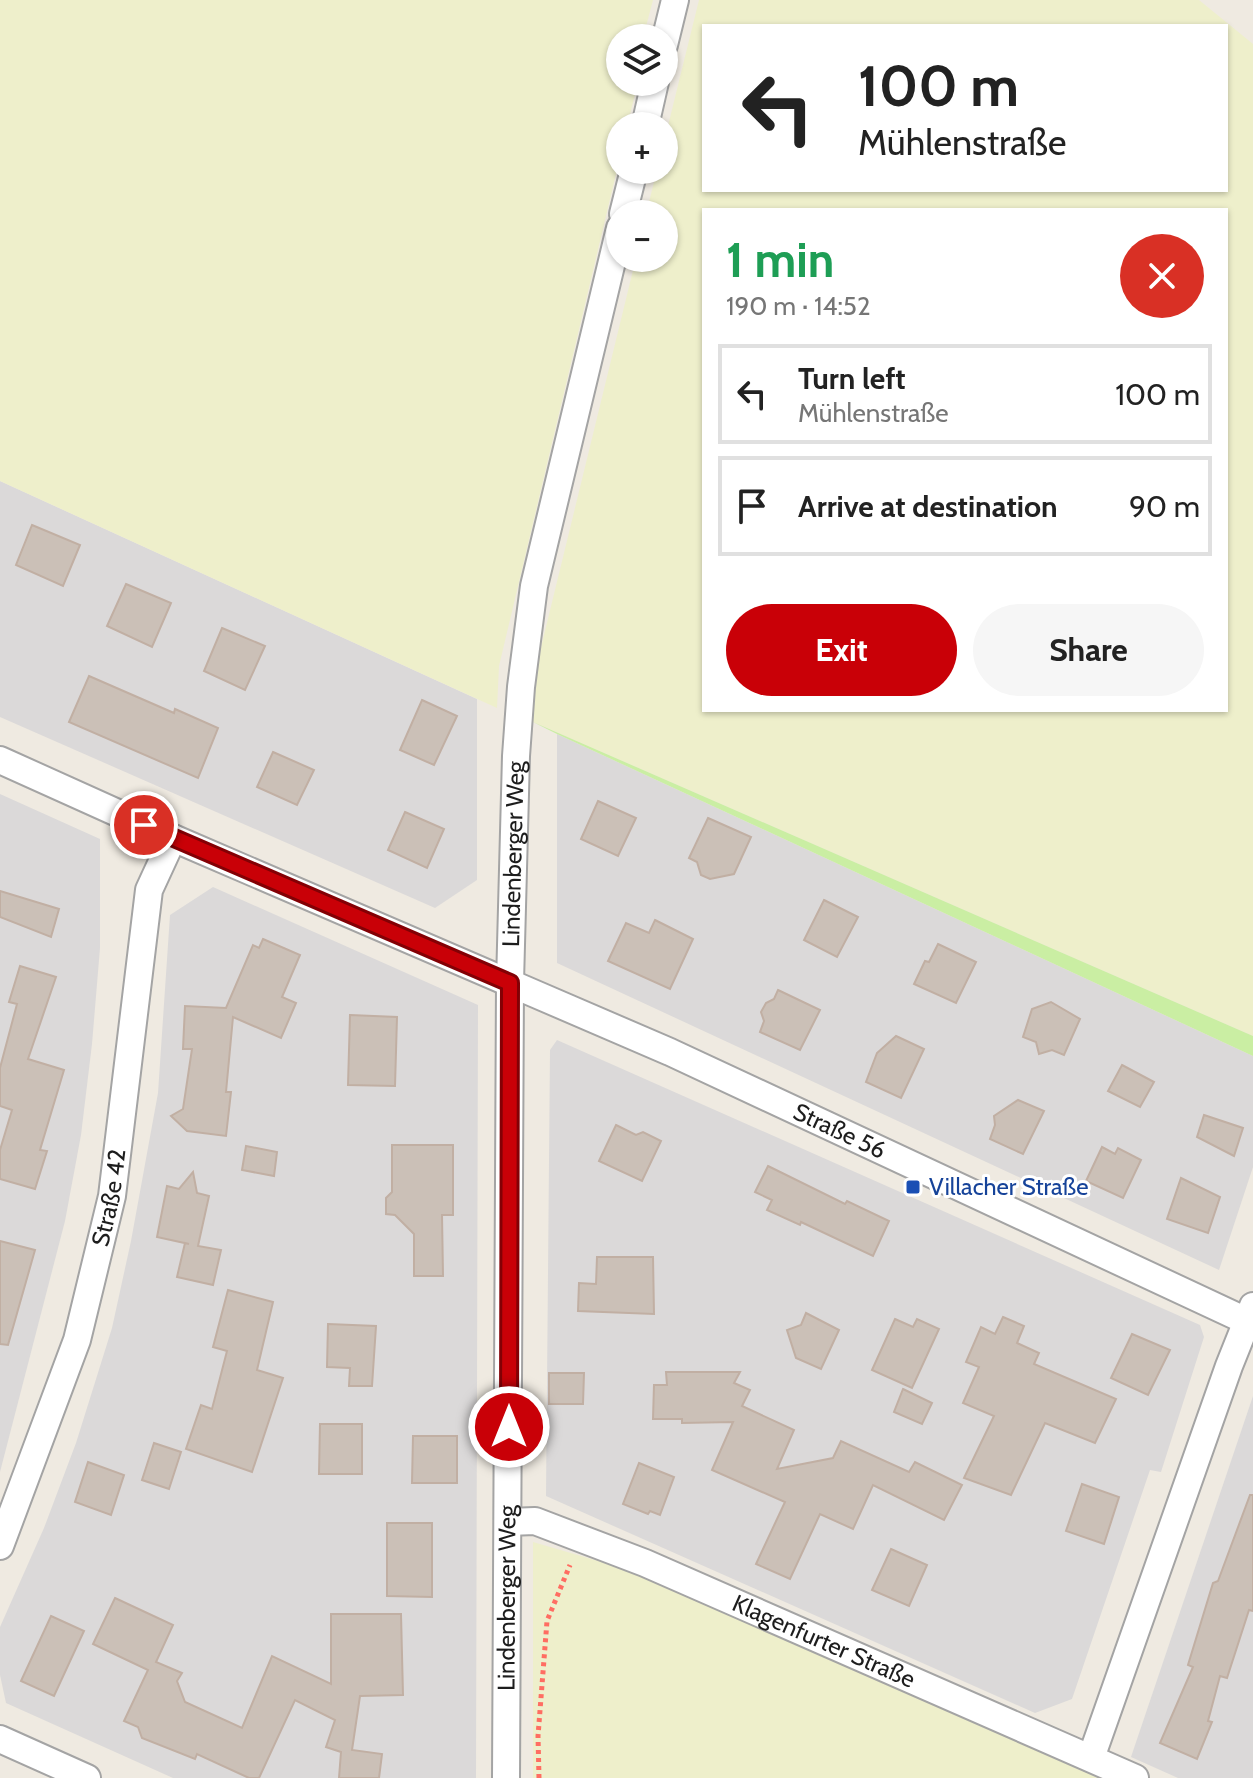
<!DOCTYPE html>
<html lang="en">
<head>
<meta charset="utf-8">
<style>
	body { margin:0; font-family:Cabin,sans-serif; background:#f6f6f6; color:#222; height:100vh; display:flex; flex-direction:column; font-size:30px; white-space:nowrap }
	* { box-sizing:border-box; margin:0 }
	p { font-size:26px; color:#767676 }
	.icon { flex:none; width:44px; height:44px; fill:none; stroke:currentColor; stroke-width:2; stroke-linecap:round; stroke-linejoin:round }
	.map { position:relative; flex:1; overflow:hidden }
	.sheet { position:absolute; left:702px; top:208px; width:526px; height:504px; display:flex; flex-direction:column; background:#fff; border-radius:0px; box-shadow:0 2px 6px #0004 }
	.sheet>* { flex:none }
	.top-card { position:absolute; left:702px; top:24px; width:526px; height:168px; border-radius:0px; box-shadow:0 2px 6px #0004; background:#fff; color:#222; overflow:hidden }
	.tools { position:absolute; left:606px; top:24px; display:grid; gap:16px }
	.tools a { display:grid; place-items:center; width:72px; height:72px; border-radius:50%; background:#fff; box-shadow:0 2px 6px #0004; font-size:40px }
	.pin { position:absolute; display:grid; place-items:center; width:68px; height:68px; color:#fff; margin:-34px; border:4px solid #fff; border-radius:50%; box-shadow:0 2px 8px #0007 }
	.me { position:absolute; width:88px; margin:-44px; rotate:0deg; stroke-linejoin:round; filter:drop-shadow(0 0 6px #0008) }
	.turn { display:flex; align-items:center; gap:28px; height:168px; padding:0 24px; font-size:36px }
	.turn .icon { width:104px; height:104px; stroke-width:2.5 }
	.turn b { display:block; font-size:56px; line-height:68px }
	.round { display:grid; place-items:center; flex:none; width:84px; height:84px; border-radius:42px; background:#f6f6f6 }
	.summary { display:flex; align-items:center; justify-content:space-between; height:136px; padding:0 24px }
	h1 { font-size:48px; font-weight:700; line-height:60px; color:#1e9e55 }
	.cta { display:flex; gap:16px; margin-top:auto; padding:16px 24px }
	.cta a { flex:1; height:92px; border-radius:48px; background:#c90007; color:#fff; font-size:32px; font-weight:700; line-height:92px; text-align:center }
	.cta a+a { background:#f6f6f6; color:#222 }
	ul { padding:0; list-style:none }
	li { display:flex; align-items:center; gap:24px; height:100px; margin:0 16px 12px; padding:0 8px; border:4px solid #e0e0e0; border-radius:0px }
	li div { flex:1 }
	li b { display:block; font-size:30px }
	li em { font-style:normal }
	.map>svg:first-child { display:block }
	.residential { fill:#dbd9d9 }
	.farmland { fill:#eeefcb; fill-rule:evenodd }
	.grass { fill:#caeea3 }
	.building { fill:#cbc0b7; stroke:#c1afa3; stroke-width:2 }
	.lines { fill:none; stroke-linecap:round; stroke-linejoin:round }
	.street-casing { stroke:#a4a4a4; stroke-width:30 }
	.path { stroke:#ff6d62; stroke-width:5; stroke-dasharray:4 4; stroke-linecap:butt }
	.street { stroke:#fff; stroke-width:26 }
	.route-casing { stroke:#830005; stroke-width:20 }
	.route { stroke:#c90007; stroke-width:14 }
	.transit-dot { fill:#1a4fb4; stroke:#fff; stroke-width:3 }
	.labels { text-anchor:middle; stroke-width:6; stroke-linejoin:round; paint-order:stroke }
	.street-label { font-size:24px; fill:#1d1d1d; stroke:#fff }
	.transit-label { font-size:24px; fill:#164399; stroke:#fff; text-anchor:start }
</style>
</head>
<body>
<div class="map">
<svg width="1253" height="1778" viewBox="0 0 1253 1778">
	<rect width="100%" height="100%" fill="#efeae1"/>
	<g class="residential">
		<polygon points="0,481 477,699 477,880 435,908 0,717"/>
		<polygon points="557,734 1253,1056 1253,1167 1219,1270 557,963"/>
		<polygon points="0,794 100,839 100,948 92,1044 81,1135 65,1221 0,1472"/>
		<polygon points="213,887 478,1005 476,1778 173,1778 6,1703 0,1675 0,1627 44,1528 76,1443 112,1328 131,1241 158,1093 170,915"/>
		<polygon points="557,1040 1200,1325 1204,1337 1161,1472 1150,1470 1072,1699 1035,1713 546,1496 550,1050"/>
		<polygon points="1253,1396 1253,1778 1178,1778 1131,1757"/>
	</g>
	<g class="farmland">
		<polygon points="0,0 653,0 643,38 620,38 620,82 638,82 627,126 620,126 620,157 499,666 497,708 0,481"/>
		<path d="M699 0H1199L1253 44V1036L533 722 534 676 636 258H664V214H646L657 170H664V142ZM704 26H1226V190H704ZM704 210H1226V710H704Z"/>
		<polygon points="533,1542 622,1568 1102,1778 533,1778"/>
	</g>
	<polygon class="grass" points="533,722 1253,1036 1253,1056 557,734"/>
	<g class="building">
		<polygon points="32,525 80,545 63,586 16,565"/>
		<polygon points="126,584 171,603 152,647 107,626"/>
		<polygon points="222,628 265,646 245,690 204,671"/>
		<polygon points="89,676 174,713 175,709 218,728 198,778 69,722"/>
		<polygon points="422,700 457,716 434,765 400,750"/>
		<polygon points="273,752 314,770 297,805 257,787"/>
		<polygon points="598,801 636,818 618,856 581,839"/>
		<polygon points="405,812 444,829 427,868 388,850"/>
		<polygon points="708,818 751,837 734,874 710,879 701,875 697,862 689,858"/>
		<polygon points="0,891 59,909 51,937 0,917"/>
		<polygon points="824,900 858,917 837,957 804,940"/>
		<polygon points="655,920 693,939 670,989 608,961 626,923 649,933"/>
		<polygon points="263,939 300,955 282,997 296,1003 281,1038 233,1017 226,1092 231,1092 226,1136 187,1131 171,1116 183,1109 192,1049 183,1049 185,1006 226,1008 253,945 259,948"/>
		<polygon points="938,944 976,962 956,1003 914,984 925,961 929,962"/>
		<polygon points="20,966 56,977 28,1059 64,1070 40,1150 47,1151 35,1189 0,1179 0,1150 12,1110 0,1106 0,1068 17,1004 9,1002"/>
		<polygon points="778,990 820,1010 800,1050 760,1032 764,1021 761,1012 766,1003 774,999"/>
		<polygon points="1051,1002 1080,1019 1064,1055 1052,1050 1039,1054 1036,1042 1023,1037 1032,1009"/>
		<polygon points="350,1015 397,1017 395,1086 348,1085"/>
		<polygon points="896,1036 924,1049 901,1098 866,1082 877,1053"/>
		<polygon points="1122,1065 1154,1082 1140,1107 1108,1091"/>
		<polygon points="1018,1100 1044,1111 1023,1154 990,1139 995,1125 994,1116"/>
		<polygon points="1204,1115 1243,1128 1234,1156 1197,1137"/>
		<polygon points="616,1125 636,1135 643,1132 661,1141 642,1181 599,1161"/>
		<polygon points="392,1145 453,1145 453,1215 442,1215 443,1276 414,1276 414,1234 395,1215 386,1214 386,1198 392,1192"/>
		<polygon points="246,1146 277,1152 274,1176 242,1170"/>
		<polygon points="1102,1147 1115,1154 1118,1148 1141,1160 1123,1198 1086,1181"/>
		<polygon points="768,1166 845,1204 847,1201 889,1221 873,1256 801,1222 800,1225 767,1210 772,1200 755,1192"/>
		<polygon points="193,1172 197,1193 209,1196 198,1246 221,1250 213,1285 177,1277 185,1243 189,1244 157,1237 167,1186 179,1189"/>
		<polygon points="1181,1178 1220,1197 1208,1233 1167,1219"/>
		<polygon points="0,1241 35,1250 8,1345 0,1344"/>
		<polygon points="597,1257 653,1257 654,1314 578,1311 579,1283 596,1284"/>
		<polygon points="228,1290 273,1302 257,1370 283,1378 252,1472 186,1449 201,1405 212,1409 227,1351 213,1347"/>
		<polygon points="806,1313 839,1330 821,1369 796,1358 787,1330 801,1325"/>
		<polygon points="1003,1317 1024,1326 1017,1343 1039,1353 1034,1364 1116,1399 1095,1443 1045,1423 1011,1495 964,1478 994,1416 963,1403 979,1367 966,1362 981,1327 995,1334"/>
		<polygon points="895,1319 913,1327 917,1319 939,1329 912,1388 872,1370"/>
		<polygon points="328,1324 376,1326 372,1386 349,1386 350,1368 327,1367"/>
		<polygon points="1132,1334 1170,1350 1148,1395 1111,1378"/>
		<polygon points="666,1372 740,1372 734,1383 750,1390 742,1406 794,1430 777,1469 833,1458 841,1441 909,1472 915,1462 962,1485 944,1520 873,1485 853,1529 820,1514 790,1579 756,1564 785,1502 712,1470 733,1422 682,1423 682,1419 653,1419 654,1385 667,1385"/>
		<polygon points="549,1373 584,1373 583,1404 549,1404"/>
		<polygon points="903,1389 932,1403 922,1424 894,1412"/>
		<polygon points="320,1424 362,1424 362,1474 319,1474"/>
		<polygon points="413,1436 457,1436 457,1483 412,1483"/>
		<polygon points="154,1443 181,1452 169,1489 142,1480"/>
		<polygon points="88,1462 124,1475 111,1515 75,1502"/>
		<polygon points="639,1463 674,1477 660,1515 650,1511 648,1514 623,1504"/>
		<polygon points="1082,1484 1119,1497 1104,1544 1066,1531"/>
		<polygon points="1250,1495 1253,1495 1253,1611 1249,1610 1227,1678 1220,1676 1208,1721 1212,1722 1197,1759 1160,1743 1193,1667 1188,1665 1213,1583 1218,1581"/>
		<polygon points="387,1523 432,1523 432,1597 387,1596"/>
		<polygon points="891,1549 927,1565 909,1606 872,1590"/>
		<polygon points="115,1598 173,1625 156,1662 182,1673 177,1681 185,1702 242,1728 272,1656 331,1684 331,1614 401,1614 403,1695 360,1696 352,1750 382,1754 379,1778 339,1778 341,1752 326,1747 335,1720 295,1700 259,1778 249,1778 197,1754 195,1759 142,1738 138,1727 124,1721 148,1670 93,1644"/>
		<polygon points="51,1616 84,1631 54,1696 21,1681"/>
	</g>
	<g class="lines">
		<defs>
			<g id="street">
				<polyline points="664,45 675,0"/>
				<polyline points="645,126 655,82"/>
				<polyline points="623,214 634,170"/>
				<path id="s1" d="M0 760 173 838 670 1052 1253 1324"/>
				<path id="s2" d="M508 1522 535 1521 645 1563 1135 1778"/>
				<path id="s3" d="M0 1546 77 1340 112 1196 149 890 173 838"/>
				<polyline points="0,1739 87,1778"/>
				<polyline points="1091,1758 1229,1366 1253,1306"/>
				<path id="s4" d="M506 1778 510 983 516 756 521 687 534 586 620 228"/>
			</g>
		</defs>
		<use href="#street" class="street-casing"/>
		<polyline class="path" points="539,1778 538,1736 547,1621 570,1565"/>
		<use href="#street" class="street"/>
	</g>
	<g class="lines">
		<defs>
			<polyline id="route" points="144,825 510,983 509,1427"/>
		</defs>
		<use href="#route" class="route-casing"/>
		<use href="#route" class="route"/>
	</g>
	<rect class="transit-dot" x="905" y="1179" width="16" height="16" rx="4"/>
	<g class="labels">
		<g class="street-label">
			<text dy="8" stroke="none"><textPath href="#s4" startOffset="924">Lindenberger Weg</textPath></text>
			<text dy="8" stroke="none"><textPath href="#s1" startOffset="918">Straße 56</textPath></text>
			<text dy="8" stroke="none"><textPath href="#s3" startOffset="366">Straße 42</textPath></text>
			<text dy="8" stroke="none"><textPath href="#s4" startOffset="180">Lindenberger Weg</textPath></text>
			<text dy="8" stroke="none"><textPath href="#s2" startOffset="340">Klagenfurter Straße</textPath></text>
		</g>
		<g class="transit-label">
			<text x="929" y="1195">Villacher Straße</text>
		</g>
	</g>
</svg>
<div class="tools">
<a><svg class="icon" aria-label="layers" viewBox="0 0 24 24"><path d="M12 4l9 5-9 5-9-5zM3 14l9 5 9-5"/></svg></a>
<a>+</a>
<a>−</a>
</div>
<div class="pin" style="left:144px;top:825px;background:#d93025"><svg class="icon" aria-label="arrive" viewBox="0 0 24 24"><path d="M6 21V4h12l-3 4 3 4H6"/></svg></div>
<svg class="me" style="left:509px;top:1427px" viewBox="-20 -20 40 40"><circle r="17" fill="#c90007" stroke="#fff" stroke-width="3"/><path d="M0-11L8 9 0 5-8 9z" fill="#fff"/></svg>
<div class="top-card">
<div class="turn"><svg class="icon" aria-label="left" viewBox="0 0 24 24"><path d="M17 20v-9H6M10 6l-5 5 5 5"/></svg><div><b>100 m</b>Mühlenstraße</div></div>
</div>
<section class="sheet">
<div class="summary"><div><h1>1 min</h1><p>190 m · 14:52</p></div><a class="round" style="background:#d93025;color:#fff"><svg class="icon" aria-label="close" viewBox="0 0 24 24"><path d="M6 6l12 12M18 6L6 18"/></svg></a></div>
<ul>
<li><svg class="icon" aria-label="left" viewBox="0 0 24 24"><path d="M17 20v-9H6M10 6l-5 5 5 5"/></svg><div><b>Turn left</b><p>Mühlenstraße</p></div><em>100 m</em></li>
<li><svg class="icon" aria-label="arrive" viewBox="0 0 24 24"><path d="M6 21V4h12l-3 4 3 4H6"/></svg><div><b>Arrive at destination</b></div><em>90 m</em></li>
</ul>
<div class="cta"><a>Exit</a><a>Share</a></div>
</section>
</div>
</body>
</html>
